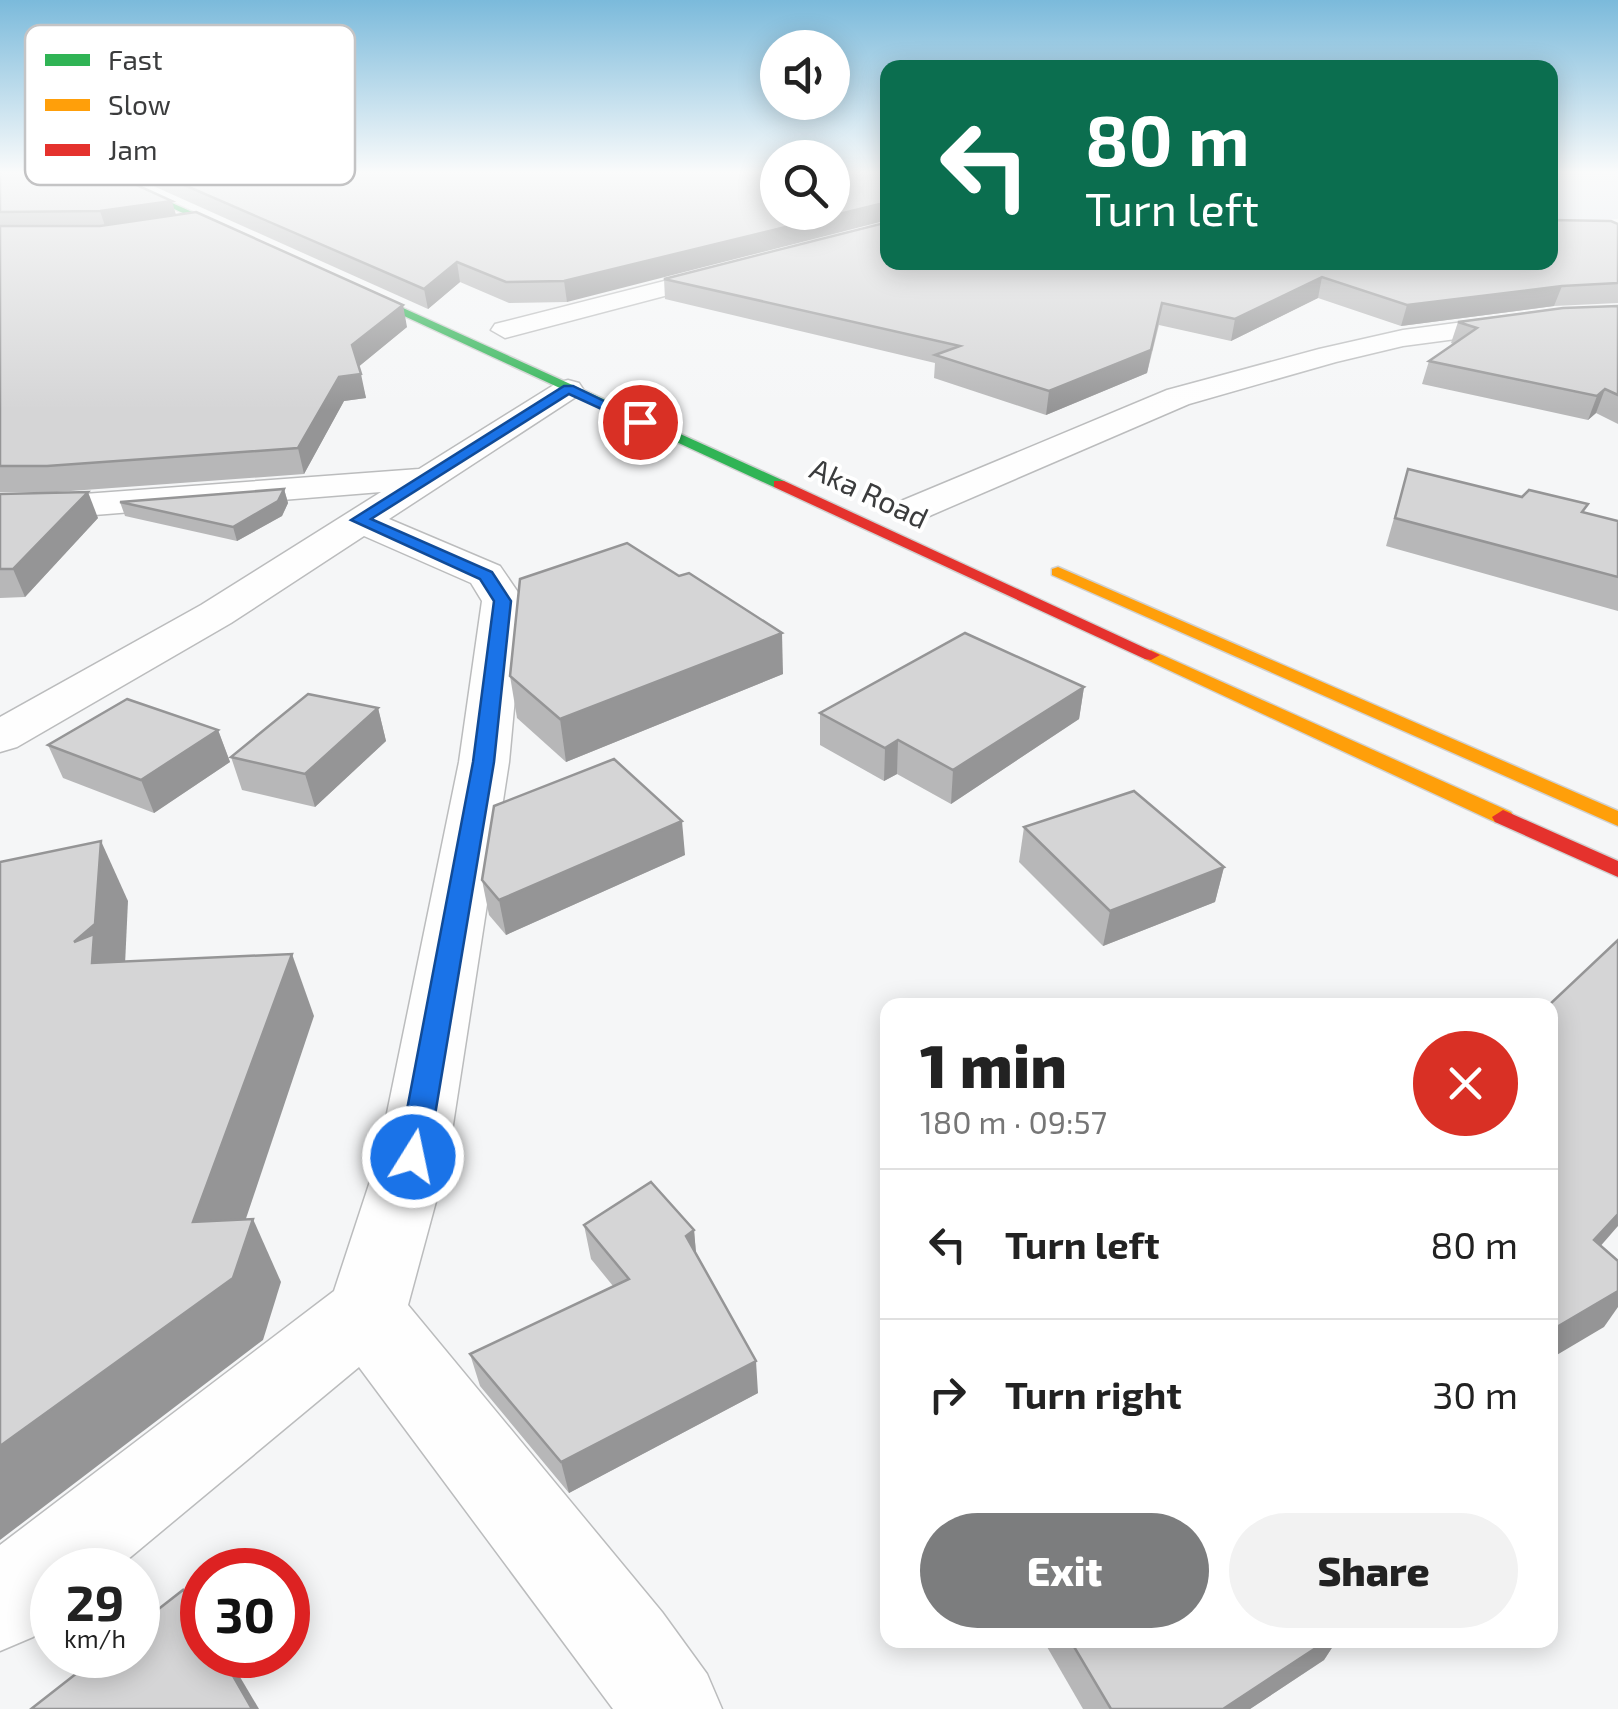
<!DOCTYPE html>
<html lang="en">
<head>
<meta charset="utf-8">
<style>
	body { margin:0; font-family:"Exo 2",sans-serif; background:#f2f2f2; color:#222; height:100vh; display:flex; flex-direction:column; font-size:38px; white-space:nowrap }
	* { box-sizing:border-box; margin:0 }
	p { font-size:32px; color:#767676 }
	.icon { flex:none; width:55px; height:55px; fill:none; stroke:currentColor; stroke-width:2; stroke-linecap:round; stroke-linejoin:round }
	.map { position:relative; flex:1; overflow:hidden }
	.details { position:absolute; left:880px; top:998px; width:678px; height:650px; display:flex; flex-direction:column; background:#fff; border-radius:20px; box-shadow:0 5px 25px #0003 }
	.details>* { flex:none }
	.hud { position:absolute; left:880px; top:60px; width:678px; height:210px; border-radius:20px; box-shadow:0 5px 25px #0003; background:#0b6e4f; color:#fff; overflow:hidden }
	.buttons { position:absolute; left:760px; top:30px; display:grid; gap:20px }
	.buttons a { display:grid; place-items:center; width:90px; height:90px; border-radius:50%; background:#fff; box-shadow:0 5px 25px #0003; font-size:50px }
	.speed { position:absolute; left:30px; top:1548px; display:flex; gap:20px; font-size:50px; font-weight:700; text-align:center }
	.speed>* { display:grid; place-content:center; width:130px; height:130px; border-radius:50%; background:#fff; box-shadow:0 5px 25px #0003; line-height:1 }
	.speed small { font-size:25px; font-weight:400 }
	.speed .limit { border:15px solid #d22; background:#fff; color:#111 }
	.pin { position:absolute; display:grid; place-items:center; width:85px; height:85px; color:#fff; margin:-42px; border:5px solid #fff; border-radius:50%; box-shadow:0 2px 10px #0007 }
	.me { position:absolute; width:110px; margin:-55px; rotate:10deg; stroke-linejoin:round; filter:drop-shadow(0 0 8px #0008) }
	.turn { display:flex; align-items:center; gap:35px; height:210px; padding:0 40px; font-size:45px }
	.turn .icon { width:130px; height:130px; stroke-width:2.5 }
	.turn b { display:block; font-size:70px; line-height:85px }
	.round { display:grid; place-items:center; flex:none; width:105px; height:105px; border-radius:52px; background:#f2f2f2 }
	.headline { display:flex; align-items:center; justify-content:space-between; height:170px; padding:0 40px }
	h1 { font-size:60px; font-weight:800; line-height:75px }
	.cta { display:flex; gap:20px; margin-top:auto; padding:20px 40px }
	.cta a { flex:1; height:115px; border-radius:60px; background:#7c7d7e; color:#fff; font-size:40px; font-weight:800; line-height:115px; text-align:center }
	.cta a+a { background:#f2f2f2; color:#222 }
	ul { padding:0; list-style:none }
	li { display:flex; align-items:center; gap:30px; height:150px; padding:0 40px; border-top:2px solid #e0e0e0 }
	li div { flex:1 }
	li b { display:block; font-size:38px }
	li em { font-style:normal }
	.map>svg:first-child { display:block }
	.built { fill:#e3e7ed }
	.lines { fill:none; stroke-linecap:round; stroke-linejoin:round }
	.street-casing { stroke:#bbbcbd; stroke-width:3 }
	.fast-casing { stroke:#d0d1d1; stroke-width:3 }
	.slow-casing { stroke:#d0d1d1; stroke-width:3 }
	.jam-casing { stroke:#d0d1d1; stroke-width:3 }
	.street { fill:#fefefe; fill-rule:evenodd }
	.fast { fill:#30b455; fill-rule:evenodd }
	.slow { fill:#ff9f0a; fill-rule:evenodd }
	.jam { fill:#e5322d; fill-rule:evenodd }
	.wall { fill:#b7b7b8 }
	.shaded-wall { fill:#959596 }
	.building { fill:#d5d5d6; stroke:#959596; stroke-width:2.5 }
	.route { fill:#1a73e8; stroke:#114b97; stroke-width:2.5 }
	.labels { text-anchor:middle; stroke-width:8; stroke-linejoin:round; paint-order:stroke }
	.far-street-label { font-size:30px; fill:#3b3c3d; stroke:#fff }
	.key { fill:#fff; stroke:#c4c4c5; stroke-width:2.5 }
	.key-label { font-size:28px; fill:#3b3c3d }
</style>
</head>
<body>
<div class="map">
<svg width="1618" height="1709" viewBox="0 0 1618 1709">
	<rect width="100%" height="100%" fill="#f5f6f7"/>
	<polygon class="built" points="1550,171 1618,171 1618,219 1550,222"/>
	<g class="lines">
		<defs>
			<g id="street">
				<polygon points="735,263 747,270 744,275 505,338 491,330 495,324"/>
				<polygon points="1618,307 1618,323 1555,326 1403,346 1336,362 1189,404 927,517 914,520 901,517 896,509 901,501 1167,390 1319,349 1403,330 1555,310"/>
				<polygon points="568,380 579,383 583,389 579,395 389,519 500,566 524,601 509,762 448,1157 408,1305 662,1612 707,1674 722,1709 613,1709 359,1367 115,1570 52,1570 52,1621 33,1637 0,1651 0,1545 334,1291 378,1157 459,762 482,601 471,583 364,536 231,623 17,747 0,752 0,717 201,605 381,492 57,518 0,517 0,495 57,496 419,469 557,383"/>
			</g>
			<g id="fast">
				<polygon points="91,171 101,171 261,243 253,245"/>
				<polygon points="339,279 784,481 786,484 774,487 335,284"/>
			</g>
			<g id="slow">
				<polygon points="1058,567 1618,811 1618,826 1052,575 1052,569"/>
				<polygon points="1151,650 1511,812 1514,817 1503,824 1495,822 1145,659 1142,655"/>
			</g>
			<g id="jam">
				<polygon points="774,481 784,481 1160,655 1151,660 1145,659 774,487"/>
				<polygon points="1503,810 1618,861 1618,877 1495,822 1492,817"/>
			</g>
		</defs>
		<use href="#street" class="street-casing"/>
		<use href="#fast" class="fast-casing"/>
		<use href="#slow" class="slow-casing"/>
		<use href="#jam" class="jam-casing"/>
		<use href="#street" class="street"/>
		<use href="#fast" class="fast"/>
		<use href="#slow" class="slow"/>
		<use href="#jam" class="jam"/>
	</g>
	<g class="wall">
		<polygon points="0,171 176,215 407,327 358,367 366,398 344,401 304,474 57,492 0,492"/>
		<polygon points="120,171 778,171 567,302 509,303 460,282 428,309"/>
		<polygon points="1618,224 1618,303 1554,306 1401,326 1318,298 1231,341 1159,325 1147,373 1046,415 934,378 935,363 665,299 664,279"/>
		<polygon points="1618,306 1618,424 1596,413 1588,420 1422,384 1429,361 1453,344 1451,343 1458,322"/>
		<polygon points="1408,469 1618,521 1618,611 1386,546"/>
		<polygon points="284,489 288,503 282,516 237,541 125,516 120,502"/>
		<polygon points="0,494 98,518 25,597 0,598"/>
		<polygon points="679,576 783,674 566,762 517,718 510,676"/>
		<polygon points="1084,687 1079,719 951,804 897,774 884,781 820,745 820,713"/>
		<polygon points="378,708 386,741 315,807 242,790 231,757"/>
		<polygon points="218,730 230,762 154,813 63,778 48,745"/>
		<polygon points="1024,827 1224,867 1215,902 1103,946 1019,862"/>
		<polygon points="685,855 506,935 489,915 482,880"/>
		<polygon points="584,1225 694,1230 696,1254 758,1393 569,1493 480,1386 470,1354 613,1286 591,1259"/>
		<polygon points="1043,1640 1337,1640 1324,1660 1250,1709 1083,1709"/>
	</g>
	<g class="shaded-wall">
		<polygon points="172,201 177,218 106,229 100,211"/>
		<polygon points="888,202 888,220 567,302 564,281"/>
		<polygon points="457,262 460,282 428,309 424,289"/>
		<polygon points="1322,277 1318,298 1231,341 1235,319"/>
		<polygon points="1562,286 1554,306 1401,326 1407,305"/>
		<polygon points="1162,303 1147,373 1046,415 1049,391"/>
		<polygon points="403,305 407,327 357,368 352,345"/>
		<polygon points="361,374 366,398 344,401 304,474 298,448 339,377"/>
		<polygon points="1605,389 1596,413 1588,420 1597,396"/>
		<polygon points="284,489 288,503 282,516 237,541 233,527"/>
		<polygon points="88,492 98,518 25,597 13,569"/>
		<polygon points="782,633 783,674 566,762 560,719"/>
		<polygon points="1084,687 1079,719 951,804 953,770"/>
		<polygon points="378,708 386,741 315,807 305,774"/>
		<polygon points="218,730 230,762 154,813 141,780"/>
		<polygon points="898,740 897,774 884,781 885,748"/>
		<polygon points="682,821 685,855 506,935 499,900"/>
		<polygon points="101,841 128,901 124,986 104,1004 74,942"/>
		<polygon points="1224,867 1215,902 1103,946 1110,911"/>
		<polygon points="292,954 314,1016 224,1284 193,1222"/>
		<polygon points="1618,1214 1618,1226 1564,1288 1594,1240"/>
		<polygon points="253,1219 281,1282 263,1340 0,1540 0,1446"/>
		<polygon points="694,1230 697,1264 686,1236"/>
		<polygon points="1618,1291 1618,1307 1604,1327 1550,1359 1550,1331"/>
		<polygon points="756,1361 758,1393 569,1493 561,1462"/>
		<polygon points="183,1590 202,1617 202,1624"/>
		<polygon points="1328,1640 1337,1640 1324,1660 1250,1709 1223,1709"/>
		<polygon points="221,1655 227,1655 259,1709 252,1709"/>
	</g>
	<g class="building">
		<polygon points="0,171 106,171 172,201 100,211 0,212"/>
		<polygon points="152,171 778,171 778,212 832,212 832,171 888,171 888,202 564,281 506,282 457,262 424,289"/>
		<polygon points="196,212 403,305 352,345 361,374 339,377 298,448 47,466 0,466 0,226 100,226"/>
		<polygon points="1550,220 1611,221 1618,224 1618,283 1562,286 1407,305 1322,277 1235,319 1162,303 1151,350 1049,391 935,355 960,346 664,279 888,222 888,262 1550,262"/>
		<polygon points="1618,306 1618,395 1605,389 1597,396 1429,361 1477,328 1458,322 1563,308"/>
		<polygon points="1408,469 1522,497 1529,490 1588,504 1582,512 1618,521 1618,577 1395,518"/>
		<polygon points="284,489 278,501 233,527 120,502"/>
		<polygon points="88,492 13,569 0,569 0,494"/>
		<polygon points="627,543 679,576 689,573 782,633 560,719 510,676 520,579"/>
		<polygon points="965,633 1084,687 953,770 898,740 885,748 820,713"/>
		<polygon points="308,694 378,708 305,774 231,757"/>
		<polygon points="127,699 218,730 141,780 48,745"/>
		<polygon points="614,759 682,821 499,900 482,880 494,806"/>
		<polygon points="1134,791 1224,867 1110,911 1024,827"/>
		<polygon points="101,841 95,924 74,942 94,934 92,963 292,954 193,1222 253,1219 233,1278 0,1446 0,862"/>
		<polygon points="1618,940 1618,1214 1594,1240 1618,1261 1618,1291 1550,1331 1549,1005"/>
		<polygon points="651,1182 694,1230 686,1236 756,1361 561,1462 470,1354 629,1279 584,1225"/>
		<polygon points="183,1590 202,1624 202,1655 221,1655 252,1709 31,1709 100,1655 138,1655 138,1625"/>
		<polygon points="1070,1640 1328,1640 1223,1709 1111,1709"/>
	</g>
	<linearGradient id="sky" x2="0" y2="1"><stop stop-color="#7bbadb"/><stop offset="0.42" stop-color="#fafbfb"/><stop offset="1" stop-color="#fafbfb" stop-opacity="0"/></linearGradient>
	<rect width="1618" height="410" fill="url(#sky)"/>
	<polygon class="route" points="564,386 573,386 647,422 636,425 569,394 371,519 492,572 511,601 494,762 428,1157 423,1166 413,1169 403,1166 398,1157 473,762 494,601 480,579 351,520"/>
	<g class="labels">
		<g class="far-street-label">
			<text transform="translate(869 494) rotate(25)" y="10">Aka Road</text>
		</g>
	</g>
	<rect x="25" y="25" width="330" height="160" rx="15" class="key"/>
	<rect x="45" y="54" width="45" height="12" fill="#30b455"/>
	<rect x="45" y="99" width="45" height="12" fill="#ff9f0a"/>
	<rect x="45" y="144" width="45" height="12" fill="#e5322d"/>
	<g class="key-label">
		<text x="108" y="70">Fast</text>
		<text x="108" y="115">Slow</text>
		<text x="108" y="160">Jam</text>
	</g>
</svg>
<div class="buttons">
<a><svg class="icon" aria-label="sound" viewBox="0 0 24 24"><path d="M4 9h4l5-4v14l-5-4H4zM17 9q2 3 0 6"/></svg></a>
<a><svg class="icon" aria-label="search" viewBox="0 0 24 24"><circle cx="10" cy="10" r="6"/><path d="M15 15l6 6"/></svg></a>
</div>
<div class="speed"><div>29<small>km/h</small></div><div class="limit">30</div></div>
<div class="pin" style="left:640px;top:422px;background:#d93025"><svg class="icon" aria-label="arrive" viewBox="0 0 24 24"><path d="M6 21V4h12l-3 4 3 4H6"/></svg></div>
<svg class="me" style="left:413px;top:1157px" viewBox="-20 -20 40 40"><circle r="17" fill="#1a73e8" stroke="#fff" stroke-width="3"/><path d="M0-11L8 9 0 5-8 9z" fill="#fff"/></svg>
<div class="hud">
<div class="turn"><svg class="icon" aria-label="left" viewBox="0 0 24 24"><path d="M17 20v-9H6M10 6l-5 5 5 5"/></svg><div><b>80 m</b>Turn left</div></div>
</div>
<section class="details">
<div class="headline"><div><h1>1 min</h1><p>180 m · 09:57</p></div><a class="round" style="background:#d93025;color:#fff"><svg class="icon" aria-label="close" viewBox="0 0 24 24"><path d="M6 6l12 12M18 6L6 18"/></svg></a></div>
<ul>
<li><svg class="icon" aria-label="left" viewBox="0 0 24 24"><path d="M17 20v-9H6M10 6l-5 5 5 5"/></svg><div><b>Turn left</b></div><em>80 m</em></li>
<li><svg class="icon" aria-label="right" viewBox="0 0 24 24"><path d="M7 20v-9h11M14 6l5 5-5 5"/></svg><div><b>Turn right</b></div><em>30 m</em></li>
</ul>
<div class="cta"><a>Exit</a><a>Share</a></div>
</section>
</div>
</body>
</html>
